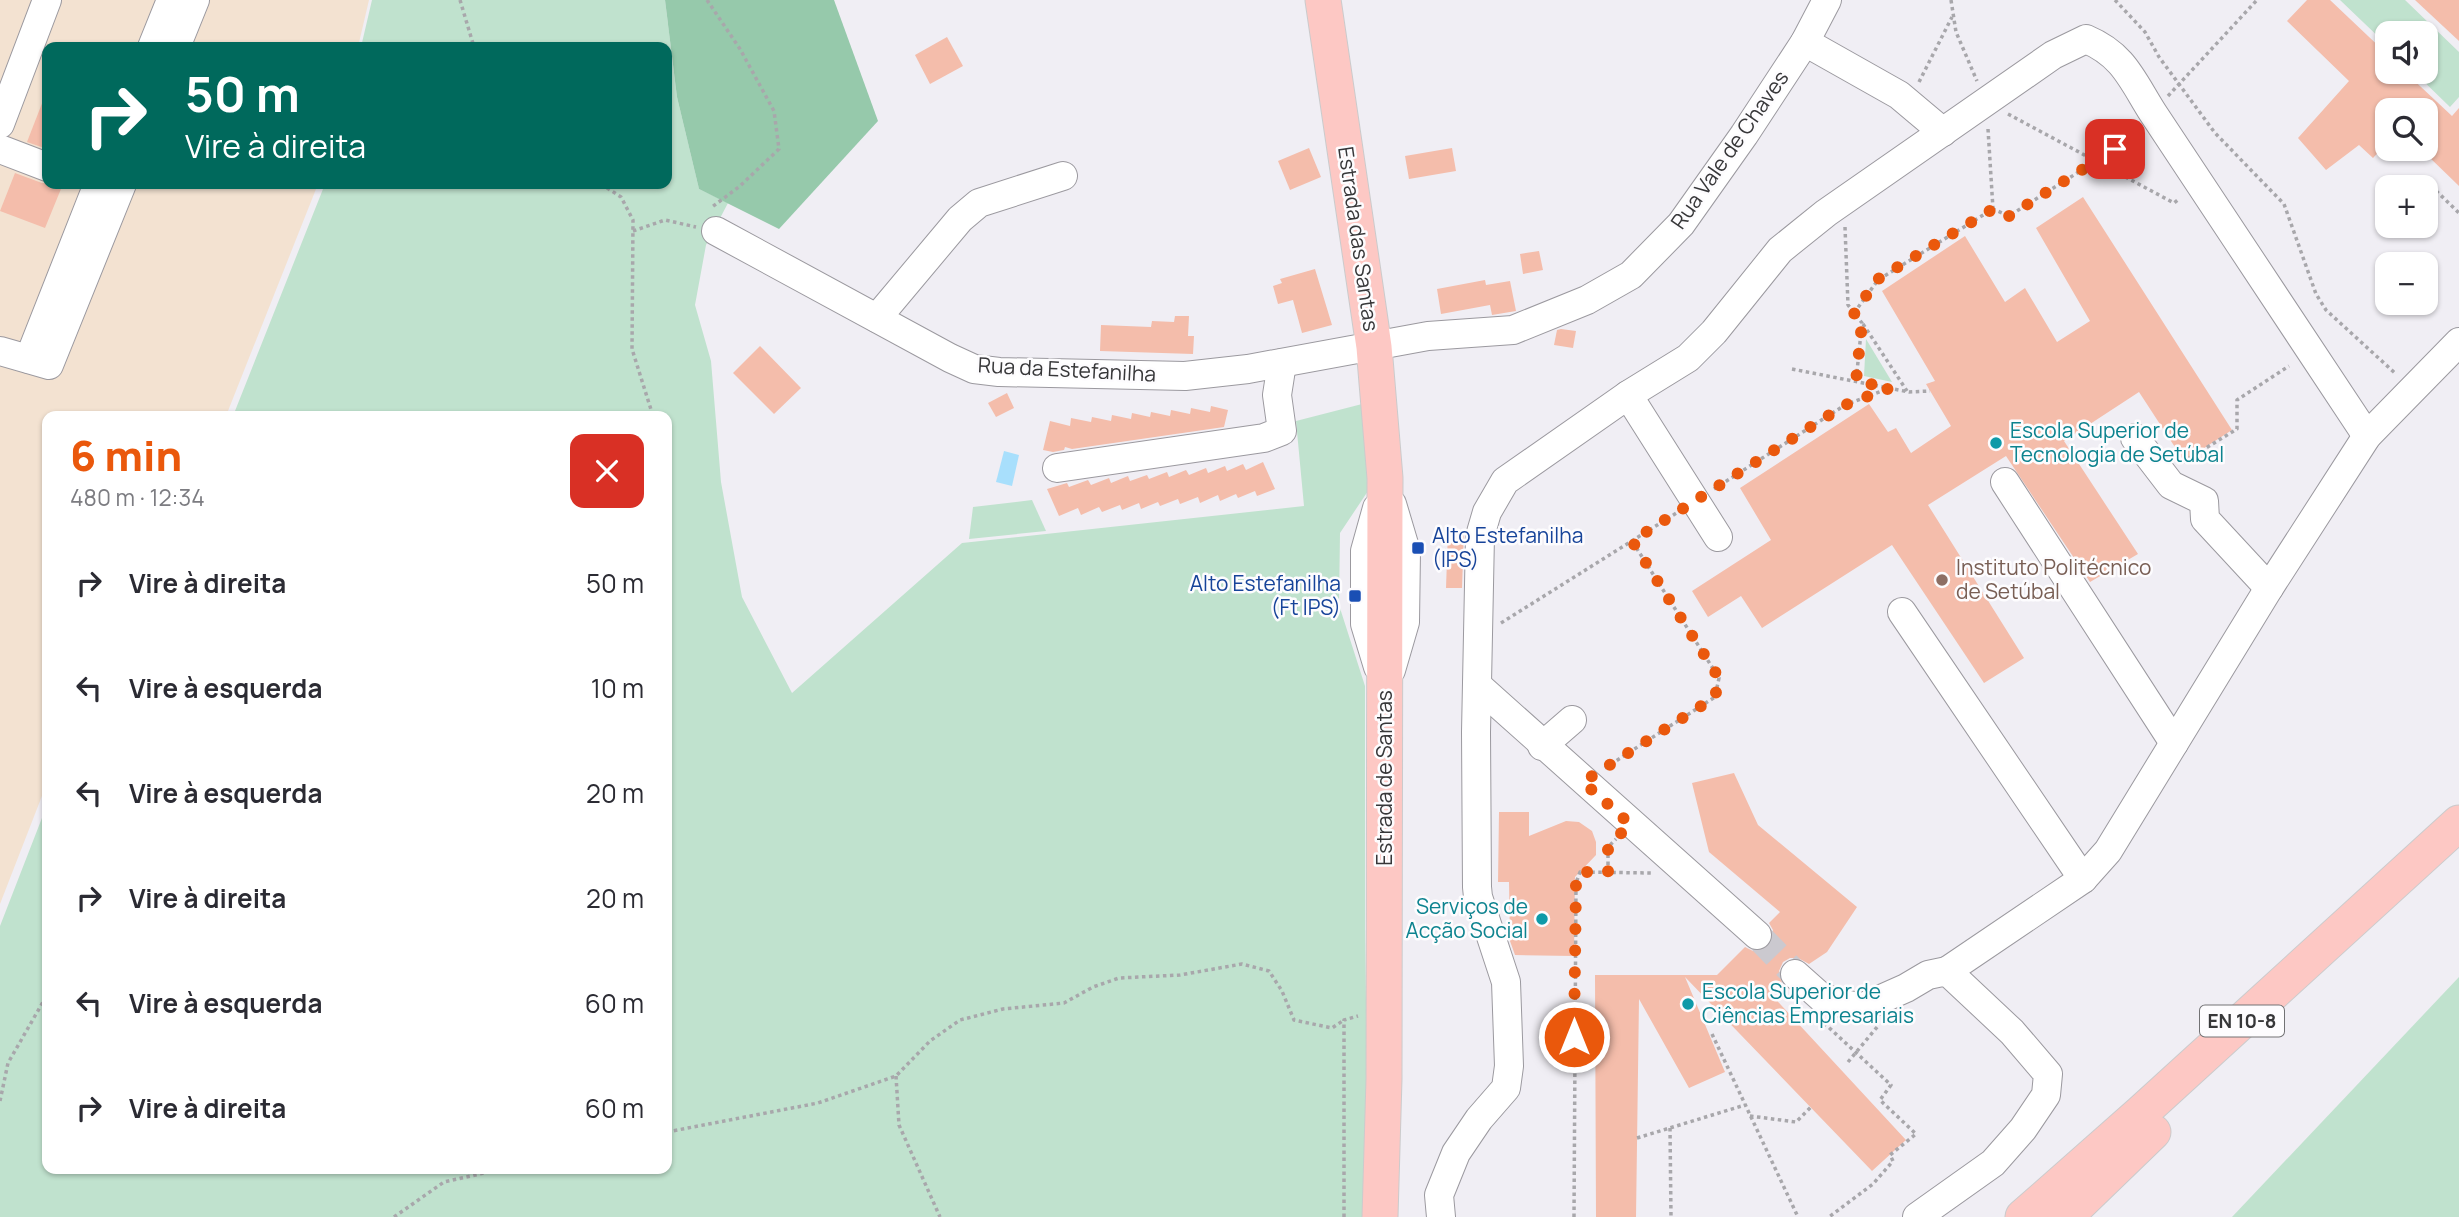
<!DOCTYPE html>
<html lang="pt">
<head>
<meta charset="utf-8">
<style>
	body { margin:0; font-family:Manrope,sans-serif; background:#f7f7f7; color:#2b2b33; height:100vh; display:flex; flex-direction:column; font-size:26px; white-space:nowrap }
	* { box-sizing:border-box; margin:0 }
	p { font-size:23px; color:#7c7c81 }
	.icon { flex:none; width:38px; height:38px; fill:none; stroke:currentColor; stroke-width:2; stroke-linecap:round; stroke-linejoin:round }
	.map { position:relative; flex:1; overflow:hidden }
	.drawer { position:absolute; left:42px; top:411px; width:630px; height:763px; display:flex; flex-direction:column; background:#fff; border-radius:14px; box-shadow:0 2px 5px #0004 }
	.drawer>* { flex:none }
	.guide { position:absolute; left:42px; top:42px; width:630px; height:147px; border-radius:14px; box-shadow:0 2px 5px #0004; background:#00695c; color:#fff; overflow:hidden }
	.fabs { position:absolute; left:2375px; top:21px; display:grid; gap:14px }
	.fabs a { display:grid; place-items:center; width:63px; height:63px; border-radius:14px; background:#fff; box-shadow:0 2px 5px #0004; font-size:35px }
	.pin { position:absolute; display:grid; place-items:center; width:60px; height:60px; color:#fff; margin:-30px; border-radius:14px; box-shadow:0 4px 10px #0006 }
	.me { position:absolute; width:77px; margin:-38px; rotate:0deg; stroke-linejoin:round; filter:drop-shadow(0 0 5px #0008) }
	.turn { display:flex; align-items:center; gap:24px; height:147px; padding:0 28px; font-size:32px }
	.turn .icon { width:91px; height:91px; stroke-width:2.5 }
	.turn b { display:block; font-size:49px; line-height:60px }
	.round { display:grid; place-items:center; flex:none; width:74px; height:74px; border-radius:14px; background:#f7f7f7 }
	.overview { display:flex; align-items:center; justify-content:space-between; height:119px; padding:0 28px }
	h1 { font-size:42px; font-weight:800; line-height:52px; color:#ea580c }
	ul { padding:0; list-style:none }
	li { display:flex; align-items:center; gap:21px; height:105px; padding:0 28px }
	li div { flex:1 }
	li b { display:block; font-size:26px }
	li em { font-style:normal }
	.map>svg:first-child { display:block }
	.industrial { fill:#f3e2d1 }
	.green { fill:#c0e2ce }
	.forest { fill:#96c9ab }
	.water { fill:#a8dffc }
	.building { fill:#f4bdab }
	.lines { fill:none; stroke-linecap:round; stroke-linejoin:round }
	.minor-tunnel { stroke:#cbc9cf; stroke-width:28; stroke-dasharray:28 14; stroke-linecap:butt }
	.minor-casing { stroke:#9b999f; stroke-width:30 }
	.major-casing { stroke:#cbcbcc; stroke-width:37 }
	.path { stroke:#a8a7ab; stroke-width:3.5; stroke-dasharray:3.5 3.5; stroke-linecap:butt }
	.minor { stroke:#fff; stroke-width:28 }
	.major { stroke:#fdc8c4; stroke-width:35 }
	.route { stroke:#ea580c; stroke-width:12; stroke-dasharray:0 21.6 }
	.culture-dot { fill:#0f9aa8; stroke:#fdfcfe; stroke-width:2.5 }
	.transit-dot { fill:#1a4fb4; stroke:#fdfcfe; stroke-width:2.5 }
	.education-dot { fill:#8d6e63; stroke:#fdfcfe; stroke-width:2.5 }
	.labels { text-anchor:middle; stroke-width:5; stroke-linejoin:round; paint-order:stroke }
	.shield { fill:#fdfcfe; stroke:#727274; stroke-width:2 }
	.shield-label { font-size:19px; font-weight:bold; fill:#373739 }
	.street-label { font-size:21px; fill:#373739; stroke:#fdfcfe }
	.culture-label { font-size:21px; fill:#0d838f; stroke:#fdfcfe; text-anchor:start }
	.transit-label { font-size:21px; fill:#164399; stroke:#fdfcfe; text-anchor:start }
	.education-label { font-size:21px; fill:#785e54; stroke:#fdfcfe; text-anchor:start }
</style>
</head>
<body>
<div class="map">
<svg width="2459" height="1217" viewBox="0 0 2459 1217">
	<rect width="100%" height="100%" fill="#f0eef4"/>
	<polygon class="industrial" points="0,0 369,0 358,47 47,47 47,184 318,184 226,416 47,416 47,783 0,904"/>
	<g class="green">
		<polygon points="372,0 665,0 677,97 699,189 728,203 706,245 695,305 711,361 721,482 742,597 792,693 962,543 1304,506 1296,421 1366,403 1368,491 1340,533 1339,605 1365,686 1365,928 1369,1217 0,1217 0,926 47,805 47,1169 667,1169 667,416 233,416 325,184 667,184 667,47 361,47"/>
		<polygon points="2340,0 2405,0 2459,52 2459,97 2450,107 2414,72 2426,72 2426,33 2387,33 2387,45"/>
		<polygon points="1866,339 1892,382 1864,376"/>
		<polygon points="1032,500 1046,531 969,539 973,507"/>
		<polygon points="2459,977 2459,1217 2232,1217"/>
	</g>
	<polygon class="forest" points="665,0 834,0 878,121 779,229 699,189 677,97"/>
	<polygon class="water" points="1004,451 1019,455 1012,486 996,482"/>
	<g class="building">
		<polygon points="2307,0 2330,0 2387,54 2387,72 2405,72 2452,116 2459,108 2459,186 2426,154 2426,110 2387,110 2387,143 2373,158 2359,145 2326,170 2298,138 2349,81 2287,21"/>
		<polygon points="2415,0 2459,0 2459,41"/>
		<polygon points="947,37 963,66 930,84 915,55"/>
		<polygon points="46,93 47,93 47,149 27,142"/>
		<polygon points="1309,148 1321,177 1290,190 1278,161"/>
		<polygon points="1452,148 1456,171 1409,179 1405,156"/>
		<polygon points="15,173 42,183 63,184 45,228 0,211"/>
		<polygon points="2083,197 2232,430 2184,461 2139,392 2064,441 2138,554 2090,582 2006,456 1928,505 2024,658 1984,683 1892,545 1762,628 1741,596 1708,617 1692,591 1771,540 1740,488 1869,404 1888,432 1896,428 1911,453 1951,426 1926,384 1935,381 1882,291 1965,236 2005,302 2025,288 2057,342 2090,321 2036,228"/>
		<polygon points="1539,251 1543,270 1523,274 1520,254"/>
		<polygon points="1315,269 1332,325 1302,333 1293,300 1278,304 1273,286 1282,283 1280,279"/>
		<polygon points="1485,280 1486,285 1510,281 1516,311 1492,315 1490,305 1441,314 1437,289"/>
		<polygon points="1175,316 1189,316 1188,336 1194,336 1193,354 1100,351 1101,325 1151,327 1152,321 1174,322"/>
		<polygon points="1561,329 1576,331 1573,348 1554,345 1557,330"/>
		<polygon points="760,346 801,388 774,414 733,373"/>
		<polygon points="1007,393 1014,408 996,417 988,403"/>
		<polygon points="1211,406 1228,410 1224,427 1072,449 1065,447 1064,450 1053,452 1043,450 1050,421 1070,426 1071,418 1091,422 1092,417 1111,421 1112,415 1131,419 1132,413 1150,417 1151,412 1170,416 1171,410 1190,414 1191,408 1210,412"/>
		<polygon points="1263,462 1275,489 1257,496 1255,491 1238,498 1236,494 1220,501 1218,495 1200,503 1198,497 1180,504 1178,499 1160,506 1158,502 1141,509 1139,503 1122,510 1120,505 1102,512 1099,507 1081,515 1078,508 1059,516 1047,489 1067,483 1069,487 1088,480 1091,485 1109,478 1111,483 1128,476 1130,481 1147,475 1149,479 1167,472 1169,477 1186,470 1189,475 1206,468 1208,473 1225,466 1227,471 1243,464 1246,470"/>
		<polygon points="1448,531 1464,531 1462,588 1446,588"/>
		<polygon points="1734,773 1758,825 1857,907 1827,952 1809,964 1798,958 1790,958 1783,962 1779,971 1782,983 1769,992 1906,1140 1872,1171 1685,977 1725,1072 1689,1088 1639,999 1636,1217 1596,1217 1595,975 1717,975 1745,947 1753,951 1762,951 1769,947 1773,939 1773,930 1769,923 1780,912 1709,852 1692,783"/>
		<polygon points="1499,812 1529,812 1529,836 1566,821 1579,822 1592,831 1596,842 1596,855 1575,877 1574,956 1515,955 1510,941 1509,882 1498,882"/>
	</g>
	<g class="lines">
		<polyline class="minor-tunnel" points="1757,935 1795,974"/>
		<defs>
			<g id="minor">
				<polyline points="1805,42 1899,95 1943,132"/>
				<polyline points="152,47 171,0"/>
				<polyline points="176,47 195,0"/>
				<polyline points="0,124 47,0"/>
				<polyline points="0,149 47,167"/>
				<polyline points="716,231 950,358 974,369 999,372 1185,376 1248,369 1428,336 1513,330 1587,300 1631,275 1681,224 1744,135 1805,42 1827,0"/>
				<polyline points="877,318 960,219 979,203 1063,176"/>
				<polyline points="0,351 49,365 122,184"/>
				<polyline points="29,359 98,184"/>
				<polyline points="1628,395 1718,537"/>
				<polyline points="2135,438 2171,485 2204,501 2205,519 2269,588"/>
				<polyline points="1057,468 1264,438 1282,431 1277,395 1282,363"/>
				<polyline points="2005,482 2174,743"/>
				<polyline points="1377,508 1365,551 1365,624 1378,667"/>
				<polyline points="1902,612 2083,879"/>
				<polyline points="1391,670 1405,622 1406,551 1392,504"/>
				<polyline points="1477,685 1757,935"/>
				<polyline points="1542,746 1572,720"/>
				<polyline points="1947,971 2083,879 2108,851 2269,588 2367,436 2459,342"/>
				<polyline points="1795,974 1822,998 1861,1008 1906,988 1928,975 1947,971 2012,1032 2048,1074 2046,1095 2023,1129 1993,1163 1917,1217"/>
				<path d="M1441 1217 1439 1195 1456 1153 1479 1119 1506 1088 1509 1066 1506 982 1478 897 1477 887 1476 732 1480 536 1487 512 1505 481 1628 395 1688 358 1714 332 1780 250 1826 213 2053 55 2086 39C2124 55 2132 80 2153 113L2367 436"/>
			</g>
			<g id="major">
				<polyline points="1323,0 1374,347 1385,478 1384,1079 1380,1217"/>
				<polyline points="2023,1217 2141,1113 2459,823"/>
				<polyline points="2065,1217 2153,1132"/>
			</g>
		</defs>
		<use href="#minor" class="minor-casing"/>
		<use href="#major" class="major-casing"/>
		<g class="path">
			<polyline points="460,0 474,47"/>
			<polyline points="707,0 740,49 774,111 779,149 740,186 712,207"/>
			<polyline points="1951,0 1956,32 1977,81"/>
			<polyline points="2115,0 2145,32 2159,57 2215,133 2284,204 2316,294 2326,310 2396,374"/>
			<polyline points="1919,82 1952,17"/>
			<polyline points="2168,96 2257,0"/>
			<polyline points="2008,114 2174,203 2179,199"/>
			<polyline points="1988,129 1993,209"/>
			<polyline points="2426,181 2459,213"/>
			<polyline points="601,184 621,197 633,220 632,349 653,416"/>
			<polyline points="1845,227 1848,305 1862,323 1856,381"/>
			<polyline points="633,231 665,220 696,227"/>
			<polyline points="1854,313 1878,280 1993,209 2009,216 2134,137"/>
			<polyline points="1863,324 1907,391"/>
			<polyline points="1792,369 1909,392 1930,391"/>
			<polyline points="2183,462 2237,429 2237,400 2289,366"/>
			<polyline points="1714,489 1845,405 1890,388"/>
			<polyline points="667,584 669,606 667,612"/>
			<polyline points="1501,623 1678,512"/>
			<polyline points="1605,768 1715,697 1719,678 1632,541"/>
			<polyline points="1608,872 1608,847 1616,839"/>
			<polyline points="1824,1023 1891,1085 1880,1100 1916,1134 1890,1155 1893,1161 1873,1184 1829,1217"/>
			<polyline points="1712,1034 1798,1217"/>
			<polyline points="1848,1062 1878,1026"/>
			<polyline points="896,1076 899,1125 940,1217"/>
			<polyline points="0,1101 8,1063 47,995"/>
			<polyline points="1750,1116 1796,1122 1811,1107"/>
			<polyline points="1670,1128 1671,1217"/>
			<polyline points="667,1132 818,1103 896,1076 930,1041 960,1020 1003,1009 1064,1003 1093,987 1119,978 1180,975 1242,964 1269,971 1282,991 1294,1020 1332,1028 1344,1020"/>
			<polyline points="1637,1138 1745,1105"/>
			<polyline points="394,1217 444,1182 502,1169"/>
			<polyline points="1344,1217 1344,1020 1358,1016"/>
			<polyline points="1574,1217 1576,883 1580,872 1652,873"/>
		</g>
		<use href="#minor" class="minor"/>
		<use href="#major" class="major"/>
	</g>
	<g class="lines">
		<polyline class="route" points="1574,1037 1576,883 1580,872 1608,872 1608,847 1630,824 1583,782 1715,697 1719,678 1632,541 1845,405 1890,388 1856,381 1862,323 1854,313 1878,279 1993,209 2009,216 2115,149"/>
	</g>
	<g class="culture-dot">
		<circle cx="1996" cy="443" r="7"/>
		<circle cx="1542" cy="919" r="7"/>
		<circle cx="1688" cy="1004" r="7"/>
	</g>
	<g class="transit-dot">
		<rect x="1411" y="541" width="14" height="14" rx="3.5"/>
		<rect x="1348" y="589" width="14" height="14" rx="3.5"/>
	</g>
	<circle class="education-dot" cx="1942" cy="580" r="7"/>
	<g class="labels">
		<rect class="shield" x="2200" y="1005.5" width="84" height="31" rx="5"/>
		<g class="shield-label">
			<text x="2242" y="1028">EN 10-8</text>
		</g>
		<g class="street-label">
			<text transform="translate(1730 150) rotate(-55)" y="7">Rua Vale de Chaves</text>
			<text transform="translate(1358 239) rotate(82)" y="7">Estrada das Santas</text>
			<text transform="translate(1067 370) rotate(3)" y="7">Rua da Estefanilha</text>
			<text transform="translate(1385 778) rotate(-90)" y="7">Estrada de Santas</text>
		</g>
		<g class="culture-label">
			<text x="2010" y="438">Escola Superior de<tspan x="2010" dy="24">Tecnologia de Setúbal</tspan></text>
			<text x="1528" y="914" text-anchor="end">Serviços de<tspan x="1528" dy="24">Acção Social</tspan></text>
			<text x="1702" y="999">Escola Superior de<tspan x="1702" dy="24">Ciências Empresariais</tspan></text>
		</g>
		<g class="transit-label">
			<text x="1432" y="543">Alto Estefanilha<tspan x="1432" dy="24">(IPS)</tspan></text>
			<text x="1341" y="591" text-anchor="end">Alto Estefanilha<tspan x="1341" dy="24">(Ft IPS)</tspan></text>
		</g>
		<g class="education-label">
			<text x="1956" y="575">Instituto Politécnico<tspan x="1956" dy="24">de Setúbal</tspan></text>
		</g>
	</g>
</svg>
<div class="fabs">
<a><svg class="icon" aria-label="sound" viewBox="0 0 24 24"><path d="M4 9h4l5-4v14l-5-4H4zM17 9q2 3 0 6"/></svg></a>
<a><svg class="icon" aria-label="search" viewBox="0 0 24 24"><circle cx="10" cy="10" r="6"/><path d="M15 15l6 6"/></svg></a>
<a>+</a>
<a>−</a>
</div>
<div class="pin" style="left:2115px;top:149px;background:#d93025"><svg class="icon" aria-label="arrive" viewBox="0 0 24 24"><path d="M6 21V4h12l-3 4 3 4H6"/></svg></div>
<svg class="me" style="left:1574px;top:1037px" viewBox="-20 -20 40 40"><circle r="17" fill="#ea580c" stroke="#fff" stroke-width="3"/><path d="M0-11L8 9 0 5-8 9z" fill="#fff"/></svg>
<div class="guide">
<div class="turn"><svg class="icon" aria-label="right" viewBox="0 0 24 24"><path d="M7 20v-9h11M14 6l5 5-5 5"/></svg><div><b>50 m</b>Vire à direita</div></div>
</div>
<section class="drawer">
<div class="overview"><div><h1>6 min</h1><p>480 m · 12:34</p></div><a class="round" style="background:#d93025;color:#fff"><svg class="icon" aria-label="close" viewBox="0 0 24 24"><path d="M6 6l12 12M18 6L6 18"/></svg></a></div>
<ul>
<li><svg class="icon" aria-label="right" viewBox="0 0 24 24"><path d="M7 20v-9h11M14 6l5 5-5 5"/></svg><div><b>Vire à direita</b></div><em>50 m</em></li>
<li><svg class="icon" aria-label="left" viewBox="0 0 24 24"><path d="M17 20v-9H6M10 6l-5 5 5 5"/></svg><div><b>Vire à esquerda</b></div><em>10 m</em></li>
<li><svg class="icon" aria-label="left" viewBox="0 0 24 24"><path d="M17 20v-9H6M10 6l-5 5 5 5"/></svg><div><b>Vire à esquerda</b></div><em>20 m</em></li>
<li><svg class="icon" aria-label="right" viewBox="0 0 24 24"><path d="M7 20v-9h11M14 6l5 5-5 5"/></svg><div><b>Vire à direita</b></div><em>20 m</em></li>
<li><svg class="icon" aria-label="left" viewBox="0 0 24 24"><path d="M17 20v-9H6M10 6l-5 5 5 5"/></svg><div><b>Vire à esquerda</b></div><em>60 m</em></li>
<li><svg class="icon" aria-label="right" viewBox="0 0 24 24"><path d="M7 20v-9h11M14 6l5 5-5 5"/></svg><div><b>Vire à direita</b></div><em>60 m</em></li>
</ul>
</section>
</div>
</body>
</html>
